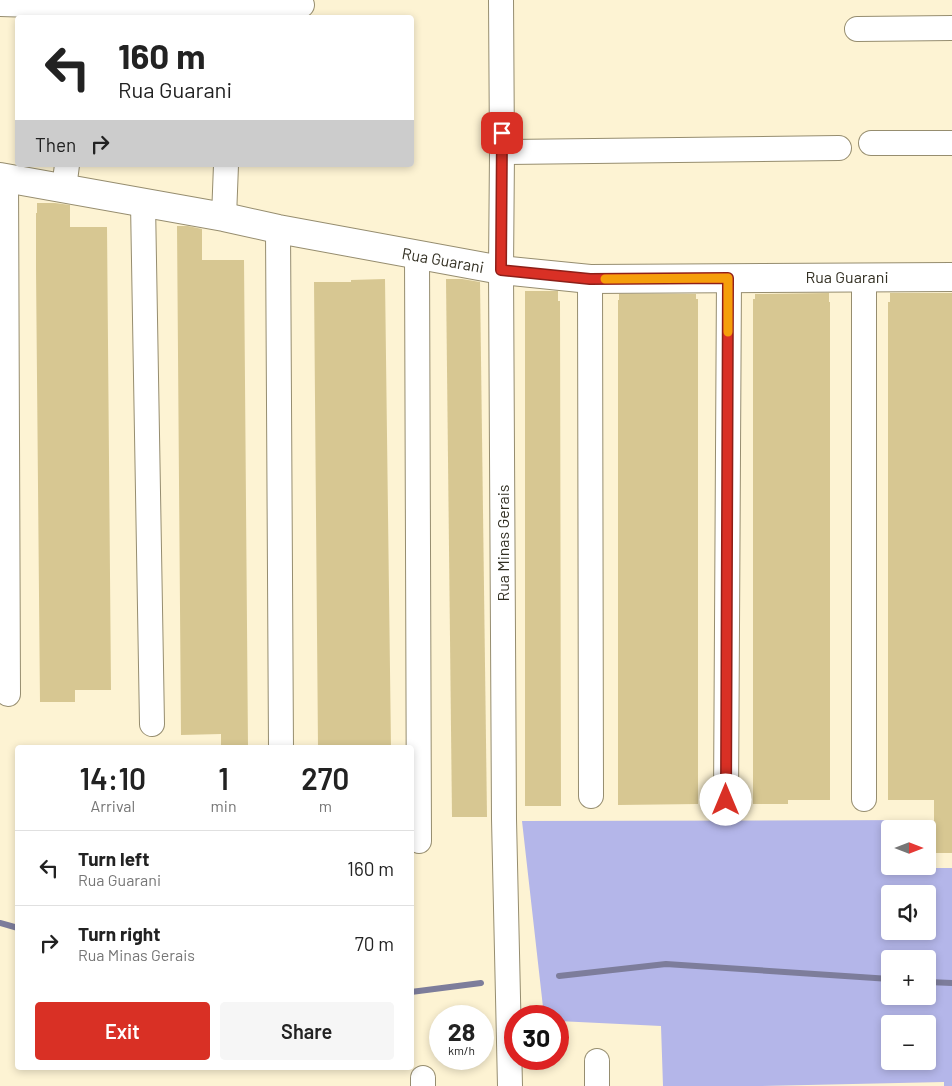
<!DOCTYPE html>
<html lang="en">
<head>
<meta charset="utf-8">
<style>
	body { margin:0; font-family:Barlow,sans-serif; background:#f6f6f6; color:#222; height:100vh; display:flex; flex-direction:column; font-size:19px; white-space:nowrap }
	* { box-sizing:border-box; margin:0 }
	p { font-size:16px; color:#767676 }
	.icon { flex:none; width:28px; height:28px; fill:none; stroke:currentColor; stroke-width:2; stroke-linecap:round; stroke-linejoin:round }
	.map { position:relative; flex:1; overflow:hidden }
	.panel { position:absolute; left:15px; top:745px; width:399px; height:325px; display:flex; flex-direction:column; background:#fff; border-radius:5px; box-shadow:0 2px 8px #0003 }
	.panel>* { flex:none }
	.top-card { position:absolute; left:15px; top:15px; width:399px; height:152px; border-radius:5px; box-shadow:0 2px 8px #0003; background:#fff; color:#222; overflow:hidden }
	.needle { width:32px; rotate:90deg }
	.fabs { position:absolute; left:881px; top:820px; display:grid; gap:10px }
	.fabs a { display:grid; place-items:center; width:55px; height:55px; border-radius:5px; background:#fff; box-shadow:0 2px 8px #0003; font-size:25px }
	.speed { position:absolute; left:429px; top:1005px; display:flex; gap:10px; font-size:25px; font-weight:700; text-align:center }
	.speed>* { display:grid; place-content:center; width:65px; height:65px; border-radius:50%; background:#fff; box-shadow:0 2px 8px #0003; line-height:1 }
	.speed small { font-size:12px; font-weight:400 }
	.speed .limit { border:8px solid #d22; background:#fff; color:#111 }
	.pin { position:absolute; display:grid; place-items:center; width:42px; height:42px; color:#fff; margin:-21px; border-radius:10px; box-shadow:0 2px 8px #0006 }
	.me { position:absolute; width:55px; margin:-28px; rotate:0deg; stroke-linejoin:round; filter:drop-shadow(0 0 4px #0008) }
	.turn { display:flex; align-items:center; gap:18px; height:105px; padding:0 20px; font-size:22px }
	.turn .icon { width:65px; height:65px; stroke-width:2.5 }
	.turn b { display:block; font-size:35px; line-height:42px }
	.then { display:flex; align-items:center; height:48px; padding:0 20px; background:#0003; gap:10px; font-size:19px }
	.eta { display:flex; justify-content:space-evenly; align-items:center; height:85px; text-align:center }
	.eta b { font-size:30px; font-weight:600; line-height:35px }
	.primary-button { display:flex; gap:10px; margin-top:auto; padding:10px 20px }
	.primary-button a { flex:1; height:58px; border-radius:5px; background:#d93025; color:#fff; font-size:20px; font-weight:600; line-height:58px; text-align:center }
	.primary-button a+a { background:#f6f6f6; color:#222 }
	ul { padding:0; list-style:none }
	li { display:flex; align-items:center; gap:15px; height:75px; padding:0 20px; border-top:1px solid #e0e0e0 }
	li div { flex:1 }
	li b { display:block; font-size:19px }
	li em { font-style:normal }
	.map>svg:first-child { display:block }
	.forest { fill:#b4b6e9; fill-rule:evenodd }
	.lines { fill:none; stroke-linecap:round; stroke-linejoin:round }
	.stream { stroke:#7d7d9b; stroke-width:6 }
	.building { fill:#d7c792 }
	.minor-casing { stroke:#968d6f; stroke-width:26 }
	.tertiary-casing { stroke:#968d6f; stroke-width:30 }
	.minor { stroke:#fff; stroke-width:24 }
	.tertiary { stroke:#fff; stroke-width:28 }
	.route-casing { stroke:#8d1f18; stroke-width:12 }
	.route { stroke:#d93025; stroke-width:9 }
	.slow { stroke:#f59e0b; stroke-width:9 }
	.labels { text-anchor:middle; stroke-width:4; stroke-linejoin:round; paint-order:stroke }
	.street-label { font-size:16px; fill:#322f22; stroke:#fff }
</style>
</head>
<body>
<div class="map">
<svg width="952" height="1086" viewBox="0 0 952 1086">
	<rect width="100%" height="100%" fill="#fdf3d3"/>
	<path class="forest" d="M931 820V868H952V1086H944V1082L759 1086H663L661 1026 558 1021V1016H544L522 821ZM890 829H928V866H890ZM890 894H928V931H890ZM890 959H928V996H890ZM890 1024H928V1061H890Z"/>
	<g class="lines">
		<g class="stream">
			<polyline points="0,923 18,928"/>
			<polyline points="559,976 666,964 890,979"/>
			<polyline points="928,982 952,983"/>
			<polyline points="411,992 481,983"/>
		</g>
	</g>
	<g class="building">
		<polygon points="37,203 55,203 70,205 70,227 107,227 111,690 75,690 75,702 40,702 36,269 36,213 37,213"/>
		<polygon points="177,226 188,226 202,229 202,260 244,260 248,748 221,748 221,734 181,735"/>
		<polygon points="385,279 391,748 318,748 314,282 351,282 351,280"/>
		<polygon points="446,279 462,279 480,282 487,817 452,817"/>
		<polygon points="525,291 558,291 558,301 560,301 561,806 525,806"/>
		<polygon points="829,293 829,302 830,302 830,800 788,800 788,804 753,804 753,299 755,299 755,294"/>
		<polygon points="890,293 952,293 952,853 934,853 934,800 888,800 888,302 890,302"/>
		<polygon points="619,294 696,294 696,299 698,299 698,804 618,805 618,300 619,300"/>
	</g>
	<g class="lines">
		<defs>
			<g id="minor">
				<polyline points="501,0 502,152 501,270 504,819 510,1086"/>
				<path d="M0 4C101 7 201 9 302 5"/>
				<polyline points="857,29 952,28"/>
				<polyline points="871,143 952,143"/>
				<polyline points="502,152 839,148"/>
				<polyline points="6,179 8,694"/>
				<polyline points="64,188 67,165"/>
				<polyline points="143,203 152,724"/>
				<polyline points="224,217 226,165"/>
				<polyline points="278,229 281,748"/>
				<polyline points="417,255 419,841"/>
				<polyline points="864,277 864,799"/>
				<polyline points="590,279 591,796"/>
				<polyline points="726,800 729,278"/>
				<polyline points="597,1061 597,1086"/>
				<polyline points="423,1078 423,1086"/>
			</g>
			<polyline id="tertiary" points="0,177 224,217 278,229 501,270 590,279 952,277"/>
		</defs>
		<use href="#minor" class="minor-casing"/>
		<use href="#tertiary" class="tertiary-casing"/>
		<use href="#minor" class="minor"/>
		<use href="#tertiary" class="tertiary"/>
	</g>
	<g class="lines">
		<defs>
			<polyline id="route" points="502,133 501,270 590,279 728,278 726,800"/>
		</defs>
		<use href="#route" class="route-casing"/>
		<use href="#route" class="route"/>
		<polyline class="slow" points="605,279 728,278 728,332"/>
	</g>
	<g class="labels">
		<g class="street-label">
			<text transform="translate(443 260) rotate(10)" y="6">Rua Guarani</text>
			<text x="847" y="283">Rua Guarani</text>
			<text transform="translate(503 543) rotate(-90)" y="6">Rua Minas Gerais</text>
		</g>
	</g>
</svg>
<div class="fabs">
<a><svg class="needle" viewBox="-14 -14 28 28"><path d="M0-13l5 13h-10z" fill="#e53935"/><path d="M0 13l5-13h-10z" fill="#767676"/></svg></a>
<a><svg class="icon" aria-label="sound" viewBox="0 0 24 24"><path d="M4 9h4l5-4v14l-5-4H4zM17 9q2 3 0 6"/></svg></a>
<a>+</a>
<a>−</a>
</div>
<div class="speed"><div>28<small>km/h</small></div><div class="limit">30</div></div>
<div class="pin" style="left:502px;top:133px;background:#d93025"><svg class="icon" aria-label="arrive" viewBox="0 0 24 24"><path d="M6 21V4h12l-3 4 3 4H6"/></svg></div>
<svg class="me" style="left:726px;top:800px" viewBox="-20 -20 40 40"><circle r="19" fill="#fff"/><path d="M0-13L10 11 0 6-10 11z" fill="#d93025"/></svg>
<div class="top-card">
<div class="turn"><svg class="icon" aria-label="left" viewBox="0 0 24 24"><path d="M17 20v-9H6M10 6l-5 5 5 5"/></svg><div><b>160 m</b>Rua Guarani</div></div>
<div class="then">Then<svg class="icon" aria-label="right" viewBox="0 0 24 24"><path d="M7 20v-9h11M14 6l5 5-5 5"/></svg></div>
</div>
<section class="panel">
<div class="eta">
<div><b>14:10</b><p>Arrival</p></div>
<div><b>1</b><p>min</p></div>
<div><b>270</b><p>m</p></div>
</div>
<ul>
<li><svg class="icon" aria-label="left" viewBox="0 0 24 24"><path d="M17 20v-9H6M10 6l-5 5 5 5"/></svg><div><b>Turn left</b><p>Rua Guarani</p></div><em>160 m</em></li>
<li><svg class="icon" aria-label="right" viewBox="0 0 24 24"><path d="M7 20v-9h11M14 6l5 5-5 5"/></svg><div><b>Turn right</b><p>Rua Minas Gerais</p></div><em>70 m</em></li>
</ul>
<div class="primary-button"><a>Exit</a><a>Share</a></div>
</section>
</div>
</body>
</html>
